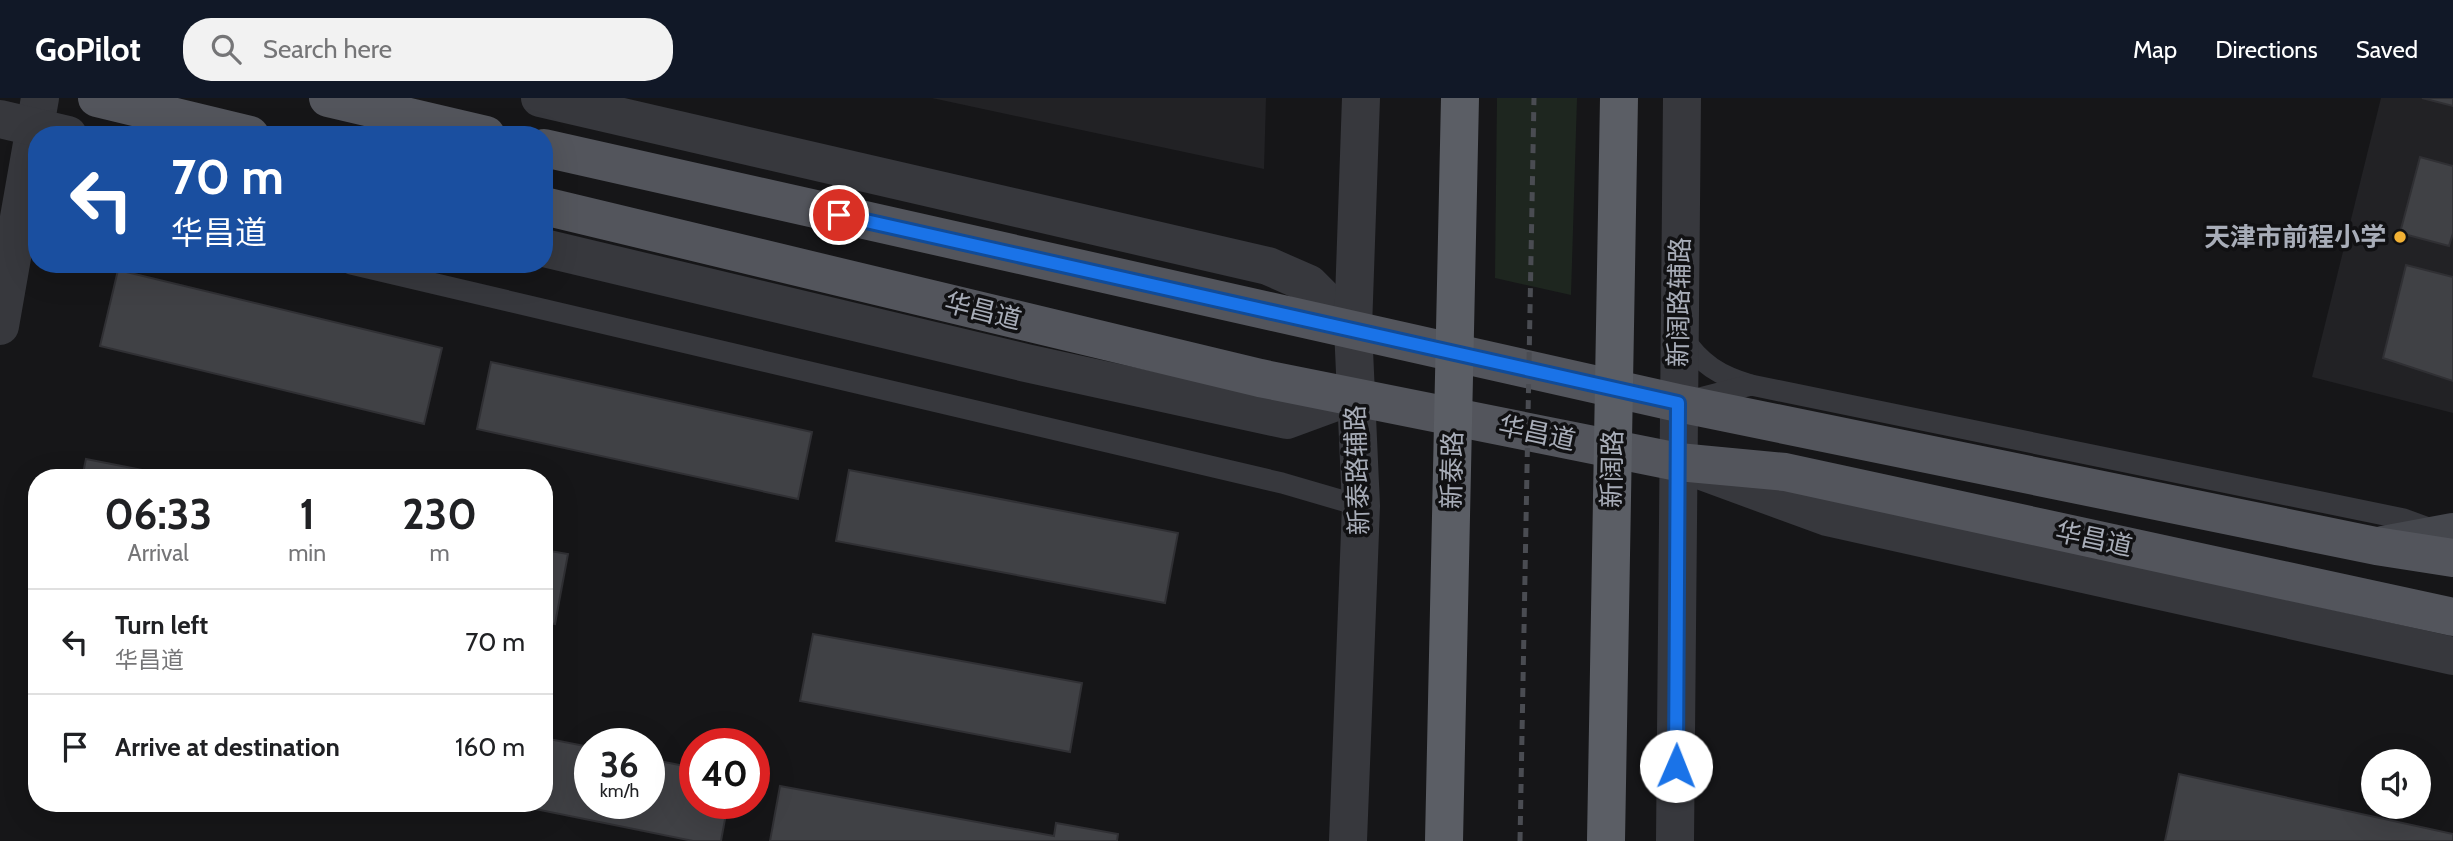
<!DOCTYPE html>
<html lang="en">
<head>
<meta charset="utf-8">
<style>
	body { margin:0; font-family:Cabin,"Noto Sans SC",sans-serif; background:#f2f2f2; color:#202124; height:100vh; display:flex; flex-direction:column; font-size:26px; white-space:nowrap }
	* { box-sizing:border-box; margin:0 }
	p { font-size:23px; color:#757577 }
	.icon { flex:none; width:38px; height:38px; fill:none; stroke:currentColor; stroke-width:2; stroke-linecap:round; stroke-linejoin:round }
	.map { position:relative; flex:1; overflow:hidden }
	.panel { position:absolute; left:28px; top:371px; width:525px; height:343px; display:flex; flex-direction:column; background:#fff; border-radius:28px; box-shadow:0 7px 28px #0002 }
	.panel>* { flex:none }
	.top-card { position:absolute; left:28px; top:28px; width:525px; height:147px; border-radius:28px; box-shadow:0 7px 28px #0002; background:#1a4fa0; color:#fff; overflow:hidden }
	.tools { position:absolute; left:2361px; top:651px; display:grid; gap:14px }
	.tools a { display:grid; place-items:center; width:70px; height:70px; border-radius:50%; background:#fff; box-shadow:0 7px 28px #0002; font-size:35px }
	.speed { position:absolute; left:574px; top:630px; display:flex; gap:14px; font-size:35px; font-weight:700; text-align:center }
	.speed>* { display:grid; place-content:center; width:91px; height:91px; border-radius:50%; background:#fff; box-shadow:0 7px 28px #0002; line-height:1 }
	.speed small { font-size:18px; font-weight:400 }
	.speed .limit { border:10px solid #d22; background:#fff; color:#111 }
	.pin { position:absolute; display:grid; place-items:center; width:60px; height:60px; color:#fff; margin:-30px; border:4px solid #fff; border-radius:50%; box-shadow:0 2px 7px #0007 }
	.me { position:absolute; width:77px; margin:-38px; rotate:1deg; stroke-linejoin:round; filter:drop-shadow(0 0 5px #0008) }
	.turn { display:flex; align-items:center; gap:24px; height:147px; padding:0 28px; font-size:32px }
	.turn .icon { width:91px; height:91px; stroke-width:2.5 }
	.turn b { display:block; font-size:49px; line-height:60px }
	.eta { display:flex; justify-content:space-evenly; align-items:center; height:119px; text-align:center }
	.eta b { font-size:42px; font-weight:800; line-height:49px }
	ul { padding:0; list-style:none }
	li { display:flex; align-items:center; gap:21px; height:105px; padding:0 28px; border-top:2px solid #e0e0e0 }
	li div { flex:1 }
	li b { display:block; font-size:26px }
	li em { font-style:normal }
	header { display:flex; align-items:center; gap:42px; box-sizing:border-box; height:98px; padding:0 35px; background:#111827; color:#fff }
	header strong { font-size:33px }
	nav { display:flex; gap:38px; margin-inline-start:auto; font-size:24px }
	.search { width:490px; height:63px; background:#f2f2f2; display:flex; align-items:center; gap:18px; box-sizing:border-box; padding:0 24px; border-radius:28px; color:#757577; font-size:26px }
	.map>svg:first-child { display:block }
	.built { fill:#222225 }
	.green { fill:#1e261f }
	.building { fill:#404145; stroke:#303034; stroke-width:2 }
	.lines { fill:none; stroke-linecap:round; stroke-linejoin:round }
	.service { stroke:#37383d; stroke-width:21 }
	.minor { stroke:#37383d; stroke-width:38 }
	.tertiary { stroke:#37383d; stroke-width:38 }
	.secondary { stroke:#45474d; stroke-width:38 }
	.primary { stroke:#53555c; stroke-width:38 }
	.rail { stroke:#4a4c52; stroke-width:5; stroke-dasharray:9 7; stroke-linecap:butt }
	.trunk-bridge { stroke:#5b5e65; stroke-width:38 }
	.route-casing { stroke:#114b97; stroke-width:18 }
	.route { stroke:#1a73e8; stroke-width:12 }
	.poi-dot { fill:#f2b134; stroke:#111113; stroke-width:2.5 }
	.labels { text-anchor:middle; stroke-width:7; stroke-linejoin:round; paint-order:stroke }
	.poi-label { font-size:26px; font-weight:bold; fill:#a8adb8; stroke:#111113; text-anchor:end }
	.street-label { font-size:26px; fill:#a8adb8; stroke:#111113 }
</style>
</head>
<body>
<header>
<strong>GoPilot</strong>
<div class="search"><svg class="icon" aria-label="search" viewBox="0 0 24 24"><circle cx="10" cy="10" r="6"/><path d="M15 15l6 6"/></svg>Search here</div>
<nav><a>Map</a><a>Directions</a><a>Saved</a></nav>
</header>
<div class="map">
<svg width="2453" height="743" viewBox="0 0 2453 743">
	<rect width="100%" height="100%" fill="#161618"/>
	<g class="built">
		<polygon points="932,0 1266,0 1264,71"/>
		<polygon points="2381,0 2453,0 2453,315 2312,279"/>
	</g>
	<polygon class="green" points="1497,0 1577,0 1571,197 1495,180"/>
	<g class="building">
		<polygon points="2422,0 2453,0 2453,8"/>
		<polygon points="2420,59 2453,68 2453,135 2449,148 2400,135"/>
		<polygon points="2406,167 2453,179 2453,283 2383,260"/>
		<polygon points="118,172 442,250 424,326 100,248"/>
		<polygon points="491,264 812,334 798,401 477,331"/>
		<polygon points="86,361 183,380 82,380"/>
		<polygon points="849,372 1178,435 1165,505 836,443"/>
		<polygon points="544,452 568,456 555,526 544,524"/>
		<polygon points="813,536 1082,585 1070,654 800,603"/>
		<polygon points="544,640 590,649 590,705 649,705 649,661 695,670 695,705 728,705 721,743 693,743 506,705 544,705"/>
		<polygon points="2179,676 2453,736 2453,743 2165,743"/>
		<polygon points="780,688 1054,738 1056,725 1118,736 1117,743 770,743"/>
	</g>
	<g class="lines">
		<g class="service">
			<polyline points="351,166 1282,385 1361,408"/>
			<path d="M1682 238C1700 266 1720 278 1751 287"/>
			<polyline points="1696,301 1751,287 2404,421 2434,432"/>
		</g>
		<polyline class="minor" points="0,228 40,0"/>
		<g class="tertiary">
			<polyline points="540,0 1268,168 1309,186 1353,230"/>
			<polyline points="0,21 68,37"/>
			<polyline points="544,150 1026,265 1287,322 1355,297"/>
			<polyline points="1696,371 1827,419 2453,558"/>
			<polyline points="1348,743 1361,408 1353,230 1361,0"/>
			<polyline points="1675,743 1682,0"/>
		</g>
		<polyline class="secondary" points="2383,447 2453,434"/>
		<g class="primary">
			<polyline points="97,0 250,37"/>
			<polyline points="328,0 486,37"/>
			<polyline points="544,50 1678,305 2376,448 2453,460"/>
			<polyline points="544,108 1260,280 1678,364 1785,374 2453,519"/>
		</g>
		<polyline class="rail" points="1520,743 1534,0"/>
		<g class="trunk-bridge">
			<polyline points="1444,743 1460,0"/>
			<polyline points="1606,743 1619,0"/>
		</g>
	</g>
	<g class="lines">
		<defs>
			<polyline id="route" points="839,117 1678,305 1676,668"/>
		</defs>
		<use href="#route" class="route-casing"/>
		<use href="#route" class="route"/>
	</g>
	<circle class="poi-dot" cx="2400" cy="139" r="7"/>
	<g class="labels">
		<g class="poi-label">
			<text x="2386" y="148">天津市前程小学</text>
		</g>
		<g class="street-label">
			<text transform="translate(1679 204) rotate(-89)" y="9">新阔路辅路</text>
			<text transform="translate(983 213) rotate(14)" y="9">华昌道</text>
			<text transform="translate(1537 335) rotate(12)" y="9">华昌道</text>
			<text transform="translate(1612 371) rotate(-89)" y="9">新阔路</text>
			<text transform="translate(1357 372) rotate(-92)" y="9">新泰路辅路</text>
			<text transform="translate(1452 372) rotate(-89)" y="9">新泰路</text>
			<text transform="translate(2094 441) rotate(12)" y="9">华昌道</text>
		</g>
	</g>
</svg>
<div class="tools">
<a><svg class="icon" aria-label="sound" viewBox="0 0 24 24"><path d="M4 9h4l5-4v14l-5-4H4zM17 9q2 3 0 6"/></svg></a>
</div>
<div class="speed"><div>36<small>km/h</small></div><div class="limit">40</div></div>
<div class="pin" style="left:839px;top:117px;background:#d93025"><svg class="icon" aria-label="arrive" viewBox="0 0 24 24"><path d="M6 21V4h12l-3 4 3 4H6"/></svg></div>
<svg class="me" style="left:1676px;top:668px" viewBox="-20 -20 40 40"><circle r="19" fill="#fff"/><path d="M0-13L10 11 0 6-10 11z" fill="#1a73e8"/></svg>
<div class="top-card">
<div class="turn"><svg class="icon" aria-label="left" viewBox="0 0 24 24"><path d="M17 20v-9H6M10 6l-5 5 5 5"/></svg><div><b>70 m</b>华昌道</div></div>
</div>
<section class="panel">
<div class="eta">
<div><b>06:33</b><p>Arrival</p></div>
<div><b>1</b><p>min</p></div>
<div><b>230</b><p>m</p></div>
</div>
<ul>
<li><svg class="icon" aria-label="left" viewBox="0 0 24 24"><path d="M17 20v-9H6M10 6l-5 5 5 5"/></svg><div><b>Turn left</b><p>华昌道</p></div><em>70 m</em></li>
<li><svg class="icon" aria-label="arrive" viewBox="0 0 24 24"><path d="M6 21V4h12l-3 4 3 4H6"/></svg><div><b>Arrive at destination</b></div><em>160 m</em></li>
</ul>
</section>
</div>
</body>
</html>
